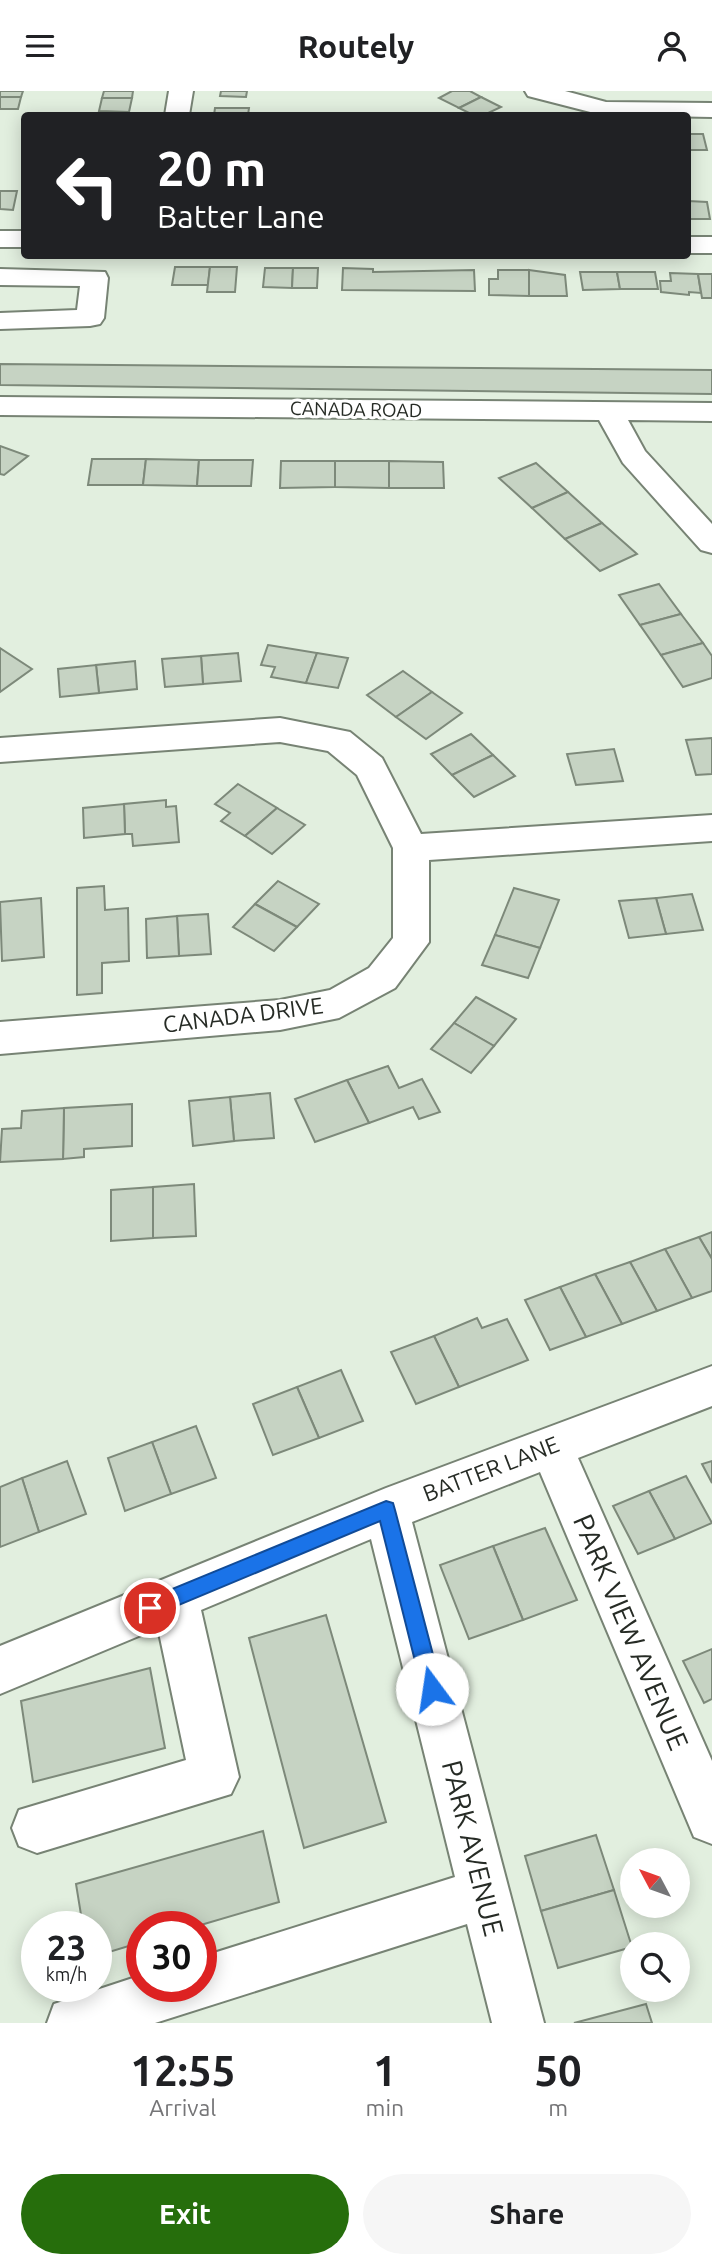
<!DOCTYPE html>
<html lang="en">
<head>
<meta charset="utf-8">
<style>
	body { margin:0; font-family:Ubuntu,sans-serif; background:#f6f6f6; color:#202124; height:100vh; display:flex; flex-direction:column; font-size:26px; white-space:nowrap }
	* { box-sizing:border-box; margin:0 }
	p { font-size:23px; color:#757577 }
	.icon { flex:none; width:38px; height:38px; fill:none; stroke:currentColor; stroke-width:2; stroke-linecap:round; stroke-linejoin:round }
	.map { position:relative; height:1932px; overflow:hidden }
	.panel { display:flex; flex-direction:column; background:#fff; flex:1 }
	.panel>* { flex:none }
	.guide { position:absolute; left:21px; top:21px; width:670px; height:147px; border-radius:7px; box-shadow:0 4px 18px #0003; background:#202124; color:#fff; overflow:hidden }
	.needle { width:46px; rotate:311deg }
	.buttons { position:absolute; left:620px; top:1757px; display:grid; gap:14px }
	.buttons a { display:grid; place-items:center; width:70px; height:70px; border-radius:50%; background:#fff; box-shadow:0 4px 18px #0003; font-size:35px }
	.speed { position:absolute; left:21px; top:1820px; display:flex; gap:14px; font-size:35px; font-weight:700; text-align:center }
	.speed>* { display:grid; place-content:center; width:91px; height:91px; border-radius:50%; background:#fff; box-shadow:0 4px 18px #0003; line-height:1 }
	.speed small { font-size:18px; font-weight:400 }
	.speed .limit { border:10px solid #d22; background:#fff; color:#111 }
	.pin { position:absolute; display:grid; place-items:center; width:60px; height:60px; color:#fff; margin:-30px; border:4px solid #fff; border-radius:50%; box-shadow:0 2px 7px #0007 }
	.me { position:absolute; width:77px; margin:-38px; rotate:346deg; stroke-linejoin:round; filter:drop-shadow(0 0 5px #0008) }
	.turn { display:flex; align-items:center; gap:24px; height:147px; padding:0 21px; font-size:32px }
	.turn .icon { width:91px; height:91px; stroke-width:2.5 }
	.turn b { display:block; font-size:49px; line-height:60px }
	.eta { display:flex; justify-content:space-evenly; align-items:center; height:119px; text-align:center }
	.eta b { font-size:42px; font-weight:600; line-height:49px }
	.button { display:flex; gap:14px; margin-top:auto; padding:14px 21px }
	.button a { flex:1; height:80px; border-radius:42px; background:#266e0c; color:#fff; font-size:28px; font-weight:600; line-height:80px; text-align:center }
	.button a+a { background:#f6f6f6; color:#202124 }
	header { display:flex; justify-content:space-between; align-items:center; height:91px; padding:0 21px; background:#fff; font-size:32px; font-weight:600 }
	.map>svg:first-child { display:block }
	.building { fill:#c6d3c3; stroke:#7d897a; stroke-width:2 }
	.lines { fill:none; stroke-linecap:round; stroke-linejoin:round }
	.minor-casing { stroke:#778374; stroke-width:4 }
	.minor { fill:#fff; fill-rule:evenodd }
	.route { fill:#1a73e8; stroke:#114b97; stroke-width:2 }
	.labels { text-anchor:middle; stroke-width:6; stroke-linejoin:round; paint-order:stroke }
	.far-street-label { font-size:19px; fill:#262b25; stroke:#fff }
	.street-label { font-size:23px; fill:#262b25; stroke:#fff }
	.near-street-label { font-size:28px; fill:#262b25; stroke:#fff }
</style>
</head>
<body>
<header><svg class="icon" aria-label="menu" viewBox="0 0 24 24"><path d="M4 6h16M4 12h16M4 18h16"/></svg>Routely<svg class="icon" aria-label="person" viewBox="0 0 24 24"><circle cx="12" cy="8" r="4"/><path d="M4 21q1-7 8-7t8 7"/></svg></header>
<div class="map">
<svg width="712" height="1932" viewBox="0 0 712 1932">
	<rect width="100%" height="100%" fill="#e2efdf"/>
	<g class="building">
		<polygon points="0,0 23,0 21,6 0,6"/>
		<polygon points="104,0 133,0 132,7 102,7"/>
		<polygon points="221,0 247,0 246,6 220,5"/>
		<polygon points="452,0 470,0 481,6 459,17 439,7"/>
		<polygon points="0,6 21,6 18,18 0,18"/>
		<polygon points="481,6 501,16 484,24 473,24 459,17"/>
		<polygon points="102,7 132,7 129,21 99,20"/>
		<polygon points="215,17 249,17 248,24 214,24"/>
		<polygon points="688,43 703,43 707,59 688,59"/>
		<polygon points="0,100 17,100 13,119 0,118"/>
		<polygon points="688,110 707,111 710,128 688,128"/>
		<polygon points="175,176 210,176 208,194 172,194"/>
		<polygon points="210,176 237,176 235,201 207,201"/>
		<polygon points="265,177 293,177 292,197 263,196"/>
		<polygon points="293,177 318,177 317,197 292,197"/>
		<polygon points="343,177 373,178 373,181 474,179 475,200 342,199"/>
		<polygon points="498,179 529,179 529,205 489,204 489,188 498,188"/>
		<polygon points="529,179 565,184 567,205 529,205"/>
		<polygon points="580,181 617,181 620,198 583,199"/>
		<polygon points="617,181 655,181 658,198 620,198"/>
		<polygon points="670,182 698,183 701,202 689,201 689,204 661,201 660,190 671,190"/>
		<polygon points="698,183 712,183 712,207 702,207"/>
		<polygon points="0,273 712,279 712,303 0,294"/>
		<polygon points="0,355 28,365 4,384 0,383"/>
		<polygon points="92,368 146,368 143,394 88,394"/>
		<polygon points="146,368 199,369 197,395 143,394"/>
		<polygon points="199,369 253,369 251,395 197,395"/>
		<polygon points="281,370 335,370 335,396 280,397"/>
		<polygon points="335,370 389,370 389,397 335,396"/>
		<polygon points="389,370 443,371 444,397 389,397"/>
		<polygon points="536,372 568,401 532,417 499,387"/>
		<polygon points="568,401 602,432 565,448 532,417"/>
		<polygon points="602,432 637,463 600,480 565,448"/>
		<polygon points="659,493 681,523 640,534 619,504"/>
		<polygon points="681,523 703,552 661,564 640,534"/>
		<polygon points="703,552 712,565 712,587 683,596 661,564"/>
		<polygon points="268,554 317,562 306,592 271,586 275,576 261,574"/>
		<polygon points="0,557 32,578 0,601"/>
		<polygon points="238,562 241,590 203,593 201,565"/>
		<polygon points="317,562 348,567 338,597 306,592"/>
		<polygon points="201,565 203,593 165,596 162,568"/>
		<polygon points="135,570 137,598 99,602 96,574"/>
		<polygon points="96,574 99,602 60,606 58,578"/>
		<polygon points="403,580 432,601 396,626 367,604"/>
		<polygon points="432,601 462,622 426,648 396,626"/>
		<polygon points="471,643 493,664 452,684 431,663"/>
		<polygon points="712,647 712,683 696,684 686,649"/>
		<polygon points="614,658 623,690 576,694 567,663"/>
		<polygon points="493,664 515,685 474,706 452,684"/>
		<polygon points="238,693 277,717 245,745 221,730 230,722 215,713"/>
		<polygon points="166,709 166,716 176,715 179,751 133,755 132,743 125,743 124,713"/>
		<polygon points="124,713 125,743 84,747 83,717"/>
		<polygon points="277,717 305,734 272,763 245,745"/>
		<polygon points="278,790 319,813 297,836 255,813"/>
		<polygon points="104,795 105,819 128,817 129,870 102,872 102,902 77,904 77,797"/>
		<polygon points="514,797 559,809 540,857 495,844"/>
		<polygon points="692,803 703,839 666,843 656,807"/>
		<polygon points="41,807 44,866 2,870 0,811"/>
		<polygon points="656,807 666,843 629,847 619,810"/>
		<polygon points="255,813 297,836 274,860 233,836"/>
		<polygon points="208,823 211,863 179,865 177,825"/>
		<polygon points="177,825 179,865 147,867 146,828"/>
		<polygon points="495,844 540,857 528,887 482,874"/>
		<polygon points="476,906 516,928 494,955 454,932"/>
		<polygon points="454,932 494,955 471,982 431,958"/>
		<polygon points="388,975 399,997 422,988 440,1021 419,1028 413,1016 369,1032 347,989"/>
		<polygon points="347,989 369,1032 315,1051 295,1008"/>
		<polygon points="270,1002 274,1047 234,1050 230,1006"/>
		<polygon points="230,1006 234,1050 193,1055 189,1010"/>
		<polygon points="132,1013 132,1055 84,1058 84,1066 63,1068 64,1017"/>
		<polygon points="64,1017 63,1068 0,1071 2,1038 21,1037 22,1020"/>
		<polygon points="194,1093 196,1145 153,1147 153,1096"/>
		<polygon points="153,1096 153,1147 111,1150 111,1099"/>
		<polygon points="712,1141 712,1168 699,1146"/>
		<polygon points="699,1146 712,1168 712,1200 692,1207 665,1158"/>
		<polygon points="665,1158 692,1207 657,1220 630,1171"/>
		<polygon points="630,1171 657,1220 622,1233 595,1183"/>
		<polygon points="595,1183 622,1233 586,1246 560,1196"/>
		<polygon points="560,1196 586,1246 550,1259 525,1209"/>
		<polygon points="477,1227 482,1237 507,1228 528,1269 459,1296 434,1245"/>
		<polygon points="434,1245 459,1296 416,1313 391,1261"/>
		<polygon points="341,1279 363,1330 319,1347 297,1296"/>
		<polygon points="297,1296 319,1347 273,1364 253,1313"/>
		<polygon points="196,1335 216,1387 171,1403 152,1351"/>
		<polygon points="152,1351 171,1403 125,1420 108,1367"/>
		<polygon points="67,1370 86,1423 39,1441 22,1387"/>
		<polygon points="712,1370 712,1392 702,1373"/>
		<polygon points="686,1385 712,1432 675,1448 649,1400"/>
		<polygon points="22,1387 39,1441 0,1456 0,1396"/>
		<polygon points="649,1400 675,1448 638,1463 613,1415"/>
		<polygon points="545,1437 577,1509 523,1529 493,1455"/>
		<polygon points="493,1455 523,1529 469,1548 440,1474"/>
		<polygon points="326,1524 386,1731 304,1757 249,1547"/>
		<polygon points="712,1558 712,1608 704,1612 683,1570"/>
		<polygon points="150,1577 165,1657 33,1691 21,1610"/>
		<polygon points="263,1740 279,1811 194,1836 142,1836 142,1851 96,1865 96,1836 83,1836 76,1793"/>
		<polygon points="596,1744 614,1799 541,1820 525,1765"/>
		<polygon points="614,1799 632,1856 558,1877 541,1820"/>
		<polygon points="646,1913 652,1932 574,1932"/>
	</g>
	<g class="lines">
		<defs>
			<g id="minor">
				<polygon points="169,0 193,0 189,24 165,24"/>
				<polygon points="525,0 565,0 606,11 712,12 712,26 602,24 528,5"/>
				<rect x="0" y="140" width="24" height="16"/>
				<rect x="688" y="146" width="24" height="16"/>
				<polygon points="0,178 105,181 108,187 104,227 100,233 90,235 0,238 0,222 77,219 80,195 0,194"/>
				<polygon points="0,306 712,312 712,330 628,329 645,360 712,433 712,462 701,459 623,372 599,329 0,324"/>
				<polygon points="280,627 350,641 382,667 421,743 712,724 712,750 429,769 429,851 395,897 339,927 280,939 0,963 0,931 280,909 330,899 369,877 393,847 393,757 357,684 328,660 280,651 0,671 0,647"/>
				<polygon points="712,1275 712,1315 578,1367 712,1670 712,1753 694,1746 540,1381 412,1431 544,1932 492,1932 467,1833 155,1932 47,1932 54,1913 142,1884 142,1895 201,1895 201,1866 455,1786 371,1448 201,1519 239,1686 231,1703 37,1762 19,1755 12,1737 19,1719 186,1669 158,1537 0,1603 0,1555 386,1397"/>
			</g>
		</defs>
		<use href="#minor" class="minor-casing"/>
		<use href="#minor" class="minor"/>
	</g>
	<polygon class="route" points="386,1410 393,1412 395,1419 442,1598 439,1605 432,1608 425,1605 422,1598 380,1430 150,1526 143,1524 140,1517 143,1510"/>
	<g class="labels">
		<g class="far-street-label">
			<text transform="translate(356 318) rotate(1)" y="7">CANADA ROAD</text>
		</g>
		<g class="street-label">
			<text transform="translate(243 924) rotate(-7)" y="8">CANADA DRIVE</text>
			<text transform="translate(491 1378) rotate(-21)" y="8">BATTER LANE</text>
		</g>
		<g class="near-street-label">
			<text transform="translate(631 1541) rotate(67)" y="10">PARK VIEW AVENUE</text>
			<text transform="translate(473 1757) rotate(76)" y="10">PARK AVENUE</text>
		</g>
	</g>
</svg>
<div class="buttons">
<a><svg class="needle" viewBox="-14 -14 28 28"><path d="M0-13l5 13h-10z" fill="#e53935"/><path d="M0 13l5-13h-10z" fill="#757577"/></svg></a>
<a><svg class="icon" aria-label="search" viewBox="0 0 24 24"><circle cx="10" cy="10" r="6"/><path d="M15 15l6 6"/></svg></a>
</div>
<div class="speed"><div>23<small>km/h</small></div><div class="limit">30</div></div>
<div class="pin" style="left:150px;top:1517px;background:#d93025"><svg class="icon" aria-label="arrive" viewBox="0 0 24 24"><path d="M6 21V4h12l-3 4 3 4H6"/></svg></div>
<svg class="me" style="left:432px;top:1598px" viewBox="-20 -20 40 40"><circle r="19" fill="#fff"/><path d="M0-13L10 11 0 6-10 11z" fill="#1a73e8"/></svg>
<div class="guide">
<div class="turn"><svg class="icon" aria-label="left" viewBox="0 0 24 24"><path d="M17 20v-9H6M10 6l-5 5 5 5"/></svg><div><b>20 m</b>Batter Lane</div></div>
</div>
</div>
<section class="panel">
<div class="eta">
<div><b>12:55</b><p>Arrival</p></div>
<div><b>1</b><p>min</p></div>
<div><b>50</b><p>m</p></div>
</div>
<div class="button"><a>Exit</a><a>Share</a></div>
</section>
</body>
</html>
